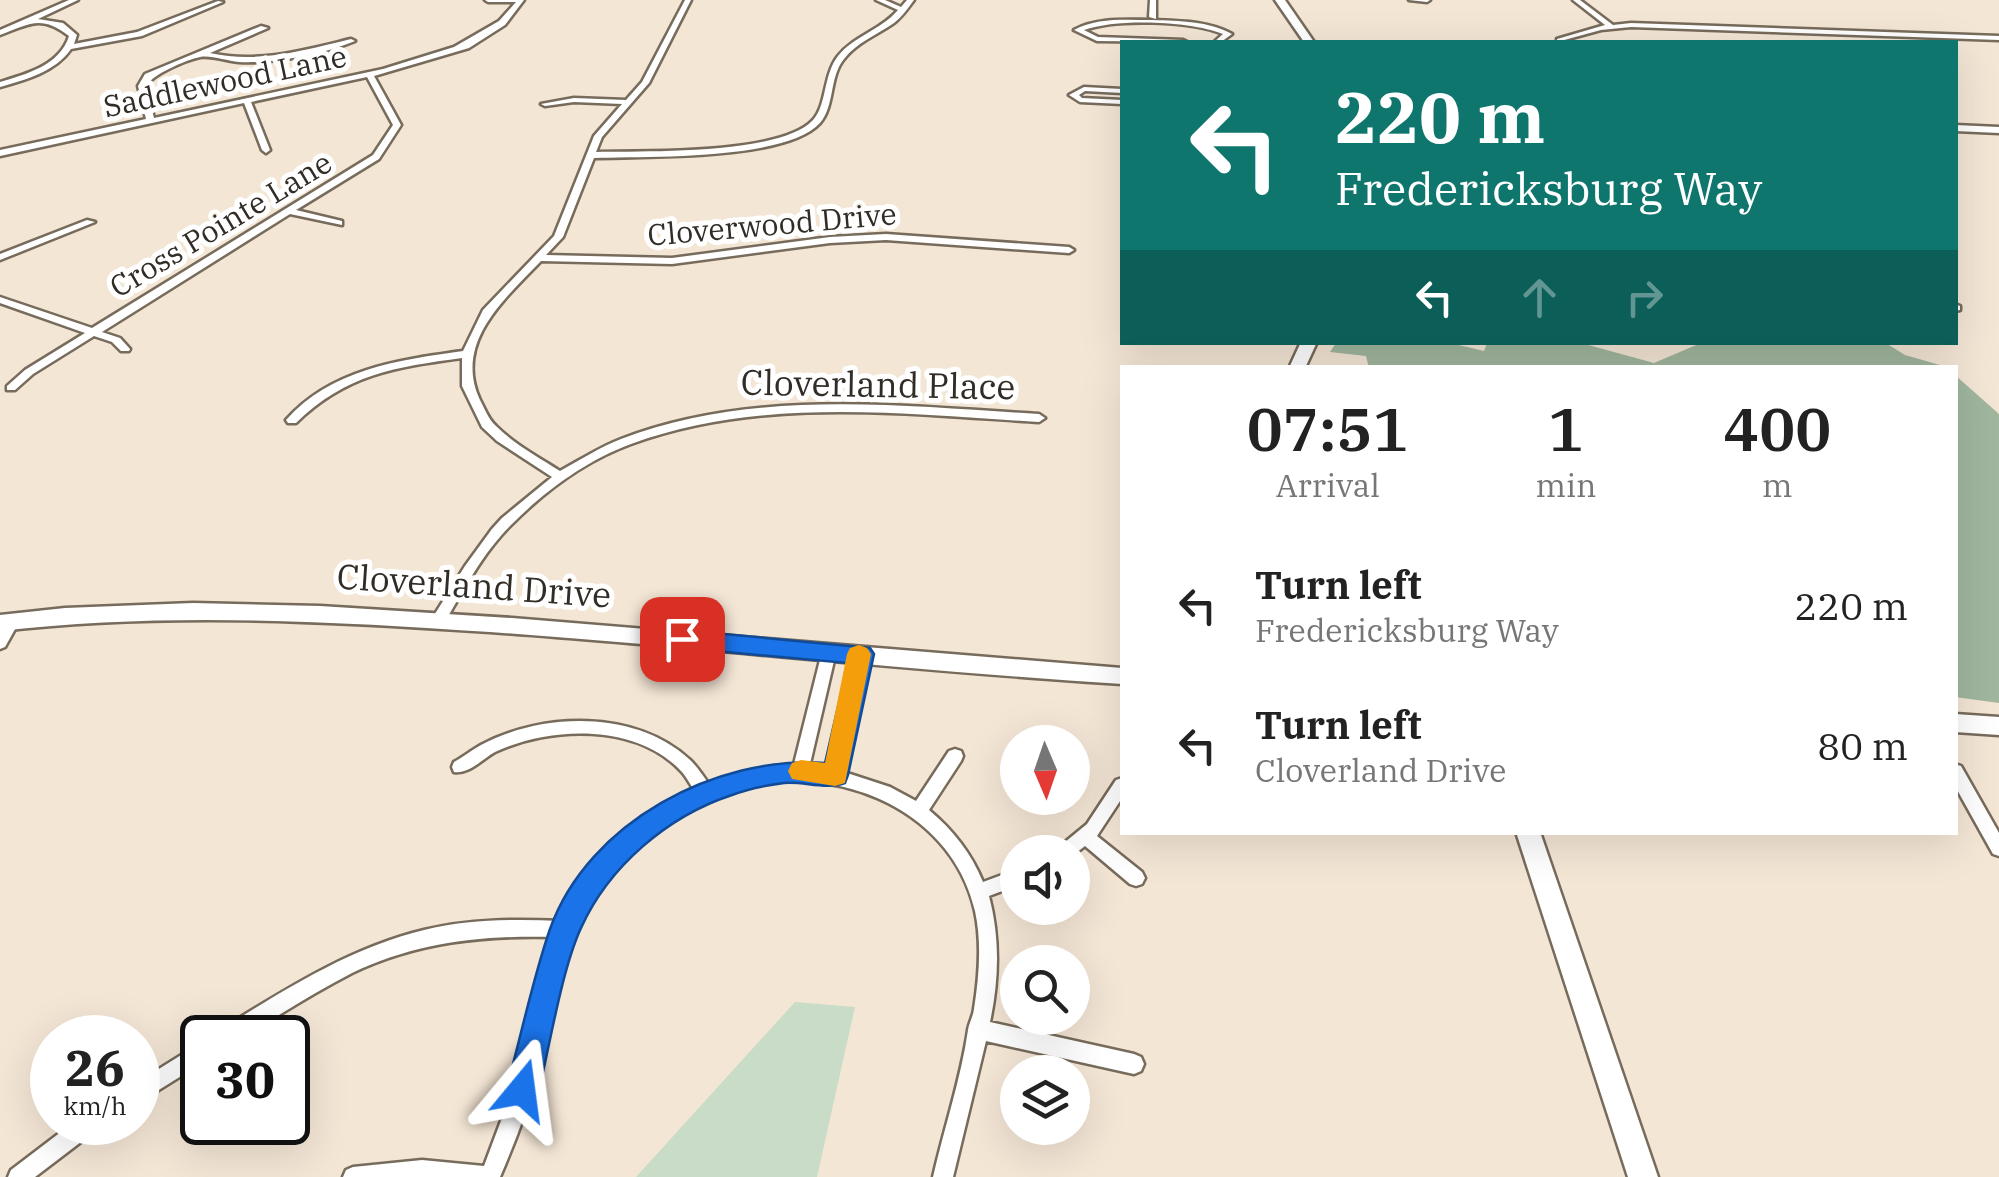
<!DOCTYPE html>
<html lang="en">
<head>
<meta charset="utf-8">
<style>
	body { margin:0; font-family:"IBM Plex Serif",serif; background:#f6f6f6; color:#222; height:100vh; display:flex; flex-direction:column; font-size:38px; white-space:nowrap }
	* { box-sizing:border-box; margin:0 }
	p { font-size:32px; color:#767676 }
	.icon { flex:none; width:55px; height:55px; fill:none; stroke:currentColor; stroke-width:2; stroke-linecap:round; stroke-linejoin:round }
	.map { position:relative; flex:1; overflow:hidden }
	.side { position:absolute; left:1120px; top:365px; width:838px; height:470px; display:flex; flex-direction:column; background:#fff; border-radius:0px; box-shadow:0 10px 40px #0002 }
	.side>* { flex:none }
	.banner { position:absolute; left:1120px; top:40px; width:838px; height:305px; border-radius:0px; box-shadow:0 10px 40px #0002; background:#0f766e; color:#fff; overflow:hidden }
	.needle { width:65px; rotate:178deg }
	.buttons { position:absolute; left:1000px; top:725px; display:grid; gap:20px }
	.buttons a { display:grid; place-items:center; width:90px; height:90px; border-radius:50%; background:#fff; box-shadow:0 10px 40px #0002; font-size:50px }
	.speed { position:absolute; left:30px; top:1015px; display:flex; gap:20px; font-size:50px; font-weight:700; text-align:center }
	.speed>* { display:grid; place-content:center; width:130px; height:130px; border-radius:50%; background:#fff; box-shadow:0 10px 40px #0002; line-height:1 }
	.speed small { font-size:25px; font-weight:400 }
	.speed .limit { border:5px solid #111; border-radius:15px; background:#fff; color:#111 }
	.pin { position:absolute; display:grid; place-items:center; width:85px; height:85px; color:#fff; margin:-42px; border-radius:20px; box-shadow:0 5px 15px #0006 }
	.me { position:absolute; width:110px; margin:-55px; rotate:16deg; stroke-linejoin:round; filter:drop-shadow(0 0 8px #0008) }
	.turn { display:flex; align-items:center; gap:35px; height:210px; padding:0 50px; font-size:45px }
	.turn .icon { width:130px; height:130px; stroke-width:2.5 }
	.turn b { display:block; font-size:70px; line-height:85px }
	.lanes { display:flex; align-items:center; height:95px; padding:0 50px; background:#0003; justify-content:center; gap:50px; direction:ltr }
	.lanes .off { opacity:.35 }
	.eta { display:flex; justify-content:space-evenly; align-items:center; height:170px; text-align:center }
	.eta b { font-size:60px; font-weight:600; line-height:70px }
	ul { padding:0; list-style:none }
	li { display:flex; align-items:center; gap:30px; height:140px; padding:0 50px }
	li div { flex:1 }
	li b { display:block; font-size:38px }
	li em { font-style:normal }
	.map>svg:first-child { display:block }
	.green { fill:#c9dcc7 }
	.forest { fill:#a0b69e }
	.lines { fill:none; stroke-linecap:round; stroke-linejoin:round }
	.street-casing { stroke:#776b5b; stroke-width:5 }
	.secondary-casing { stroke:#776b5b; stroke-width:5 }
	.street { fill:#fff; fill-rule:evenodd }
	.secondary { fill:#fff; fill-rule:evenodd }
	.route { fill:#1a73e8; stroke:#114b97; stroke-width:2.5 }
	.slow { fill:#f59e0b }
	.labels { text-anchor:middle; stroke-width:10; stroke-linejoin:round; paint-order:stroke }
	.far-street-label { font-size:30px; fill:#312c25; stroke:#fff }
	.street-label { font-size:35px; fill:#312c25; stroke:#fff }
</style>
</head>
<body>
<div class="map">
<svg width="1999" height="1177" viewBox="0 0 1999 1177">
	<rect width="100%" height="100%" fill="#f4e6d5"/>
	<polygon class="green" points="795,1002 855,1007 817,1177 636,1177"/>
	<g class="forest">
		<polygon points="1336,343 1450,343 1484,351 1487,343 1581,343 1654,363 1701,343 1884,342 1905,355 1947,367 1369,368 1366,356 1330,352"/>
		<polygon points="1955,375 1999,414 1999,703 1955,697"/>
	</g>
	<g class="lines">
		<defs>
			<g id="street">
				<path d="M69 0H78L38 19 63 23 77 35 74 44 137 32 218 1 223 2 142 36 71 49C55 72 25 80 0 87V82C27 74 60 65 69 36 41 14 29 24 0 35V30Z"/>
				<path d="M485 0H524L505 25 469 48 374 76 401 125 379 159 296 210 342 221V225L290 214 102 332 120 338 130 349 129 351H121L112 342 94 336 33 374 15 390H7V386L25 370 85 333 0 303V297L92 328 373 155 393 125 367 77 251 102 270 150 266 153 262 150 244 103 0 156V150L146 119 138 86 145 74 261 26 268 28 210 53C258 64 305 50 351 39L355 41C324 54 273 64 239 62 227 61 211 55 200 57 186 60 153 74 146 86L154 118 383 69 454 47 499 21 516 2H488Z"/>
				<path d="M685 0H691L649 83 602 137 596 152C644 151 781 155 813 120 827 105 823 75 838 56 854 36 881 30 898 10L876 0H885L901 7 907 0H914C908 8 902 17 894 23 877 35 857 42 844 59 829 77 835 106 820 123 785 161 645 156 594 158L563 237 546 255 672 258 830 237 886 234 1069 247 1074 250 1069 253 886 240 830 243 672 264 541 261C505 299 453 342 480 400 485 409 488 419 496 426 514 444 538 457 560 471 580 460 600 447 621 439 753 388 901 406 1039 414L1045 418 1039 422C904 414 761 396 631 444 587 460 545 491 512 524 483 552 463 591 443 625H433L431 621 433 617 465 566 492 529 502 518 552 477 497 441 482 427 462 386V358C396 367 346 374 296 423H288L286 420C331 369 399 360 463 351L483 310 554 236 594 136 622 104 574 102 545 106 541 104 574 98 626 100 642 82Z"/>
				<polygon points="1150,0 1156,0 1156,19 1149,17"/>
				<polygon points="1409,0 1430,0 1427,2"/>
				<polygon points="1573,0 1580,0 1613,25 1631,23 1999,36 1999,40 1631,27 1601,30 1557,42 1557,39 1605,25"/>
				<path d="M1153 20C1179 21 1209 21 1232 34L1221 42H1214L1223 34C1191 21 1117 18 1084 30L1098 37 1183 40 1187 42 1097 41 1074 30C1097 17 1127 20 1153 20Z"/>
				<polygon points="1084,87 1122,89 1122,93 1085,91 1079,95 1082,98 1122,100 1122,104 1080,102 1069,95"/>
				<polygon points="1955,125 1999,127 1999,133 1955,131"/>
				<polygon points="87,220 95,222 0,260 0,254"/>
				<polygon points="1955,304 1960,306 1960,310 1955,311"/>
				<polygon points="12,617 17,618 19,622 5,647 0,649 0,630 7,618"/>
				<path d="M829 646 834 648 836 652 809 768 828 770 855 655 857 651H867L869 655 844 772 890 787 916 801 949 751 955 749 961 751 963 756 961 761 929 810C953 830 971 853 983 882L1018 869V885L989 896C1000 938 999 980 990 1022L1134 1054 1141 1057 1144 1064 1141 1071 1134 1074 986 1041 953 1177H933C944 1128 961 1079 968 1030 969 1023 973 1017 974 1009 979 977 982 943 975 911 950 803 825 759 726 791 677 808 632 843 600 885 562 936 557 1002 541 1063 530 1102 516 1140 500 1177H343L346 1170 353 1167 422 1160 484 1166 517 1078 545 967 555 937C484 935 417 942 352 973 327 986 303 1000 279 1015 268 1022 257 1031 246 1036 237 1039 225 1038 216 1038L218 1031C283 991 349 948 424 930 469 919 515 919 561 921 587 864 636 813 694 790 690 784 686 776 681 771 636 723 550 726 495 752 482 759 470 774 454 772L452 767 454 762C463 757 472 750 481 745 542 712 636 710 689 759 697 766 703 776 709 784 736 773 764 769 793 768L822 652 824 648Z"/>
				<polygon points="1955,764 1961,766 1999,833 1999,856 1993,854 1955,786"/>
				<polygon points="1122,778 1122,798 1097,836 1142,872 1145,878 1142,884 1136,886 1130,884 1085,846 1072,856 1072,852 1057,852 1059,847 1087,824 1116,780"/>
				<polygon points="202,1042 202,1063 138,1103 138,1082"/>
				<polygon points="43,1071 50,1074 52,1080 52,1112 45,1109 33,1081 36,1074"/>
				<polygon points="74,1122 101,1122 98,1129 35,1177 8,1177 11,1170"/>
			</g>
			<g id="secondary">
				<polygon points="1275,0 1285,0 1314,42 1304,42"/>
				<polygon points="1301,342 1317,342 1305,368 1289,368"/>
				<path d="M193 603 320 606 512 618 1122 668V684C912 671 701 647 490 632 326 621 164 612 0 631V615L65 608Z"/>
				<polygon points="1955,714 1999,717 1999,735 1955,732"/>
				<polygon points="1516,832 1540,832 1658,1177 1628,1177"/>
			</g>
		</defs>
		<use href="#street" class="street-casing"/>
		<use href="#secondary" class="secondary-casing"/>
		<use href="#street" class="street"/>
		<use href="#secondary" class="secondary"/>
	</g>
	<path class="route" d="M682 630 870 648 874 654 848 775 845 783C825 790 804 781 784 783 768 785 748 789 732 795 668 816 609 866 581 928 562 969 550 1044 539 1090L534 1102 522 1107 511 1102 506 1090C521 1037 532 981 550 929 588 822 717 755 825 763L848 663 682 648 670 639Z"/>
	<polygon class="slow" points="859,645 867,648 871,654 845,783 835,786 792,779 788,771 792,763 801,760 825,763 847,654 850,648"/>
	<g class="labels">
		<g class="far-street-label">
			<text transform="translate(225 82) rotate(-12)" y="10">Saddlewood Lane</text>
			<text transform="translate(221 225) rotate(-31)" y="10">Cross Pointe Lane</text>
			<text transform="translate(772 225) rotate(-5)" y="10">Cloverwood Drive</text>
		</g>
		<g class="street-label">
			<text transform="translate(878 385) rotate(1)" y="12">Cloverland Place</text>
			<text transform="translate(474 586) rotate(4)" y="12">Cloverland Drive</text>
		</g>
	</g>
</svg>
<div class="buttons">
<a><svg class="needle" viewBox="-14 -14 28 28"><path d="M0-13l5 13h-10z" fill="#e53935"/><path d="M0 13l5-13h-10z" fill="#767676"/></svg></a>
<a><svg class="icon" aria-label="sound" viewBox="0 0 24 24"><path d="M4 9h4l5-4v14l-5-4H4zM17 9q2 3 0 6"/></svg></a>
<a><svg class="icon" aria-label="search" viewBox="0 0 24 24"><circle cx="10" cy="10" r="6"/><path d="M15 15l6 6"/></svg></a>
<a><svg class="icon" aria-label="layers" viewBox="0 0 24 24"><path d="M12 4l9 5-9 5-9-5zM3 14l9 5 9-5"/></svg></a>
</div>
<div class="speed"><div>26<small>km/h</small></div><div class="limit">30</div></div>
<div class="pin" style="left:682px;top:639px;background:#d93025"><svg class="icon" aria-label="arrive" viewBox="0 0 24 24"><path d="M6 21V4h12l-3 4 3 4H6"/></svg></div>
<svg class="me" style="left:522px;top:1090px" viewBox="-20 -20 40 40"><path d="M0-17L14 15 0 8-14 15z" fill="#1a73e8" stroke="#fff" stroke-width="4"/></svg>
<div class="banner">
<div class="turn"><svg class="icon" aria-label="left" viewBox="0 0 24 24"><path d="M17 20v-9H6M10 6l-5 5 5 5"/></svg><div><b>220 m</b>Fredericksburg Way</div></div>
<div class="lanes"><svg class="icon" aria-label="left" viewBox="0 0 24 24"><path d="M17 20v-9H6M10 6l-5 5 5 5"/></svg><svg class="icon off" aria-label="ahead" viewBox="0 0 24 24"><path d="M12 20V5M6 11l6-6 6 6"/></svg><svg class="icon off" aria-label="right" viewBox="0 0 24 24"><path d="M7 20v-9h11M14 6l5 5-5 5"/></svg></div>
</div>
<section class="side">
<div class="eta">
<div><b>07:51</b><p>Arrival</p></div>
<div><b>1</b><p>min</p></div>
<div><b>400</b><p>m</p></div>
</div>
<ul>
<li><svg class="icon" aria-label="left" viewBox="0 0 24 24"><path d="M17 20v-9H6M10 6l-5 5 5 5"/></svg><div><b>Turn left</b><p>Fredericksburg Way</p></div><em>220 m</em></li>
<li><svg class="icon" aria-label="left" viewBox="0 0 24 24"><path d="M17 20v-9H6M10 6l-5 5 5 5"/></svg><div><b>Turn left</b><p>Cloverland Drive</p></div><em>80 m</em></li>
</ul>
</section>
</div>
</body>
</html>
